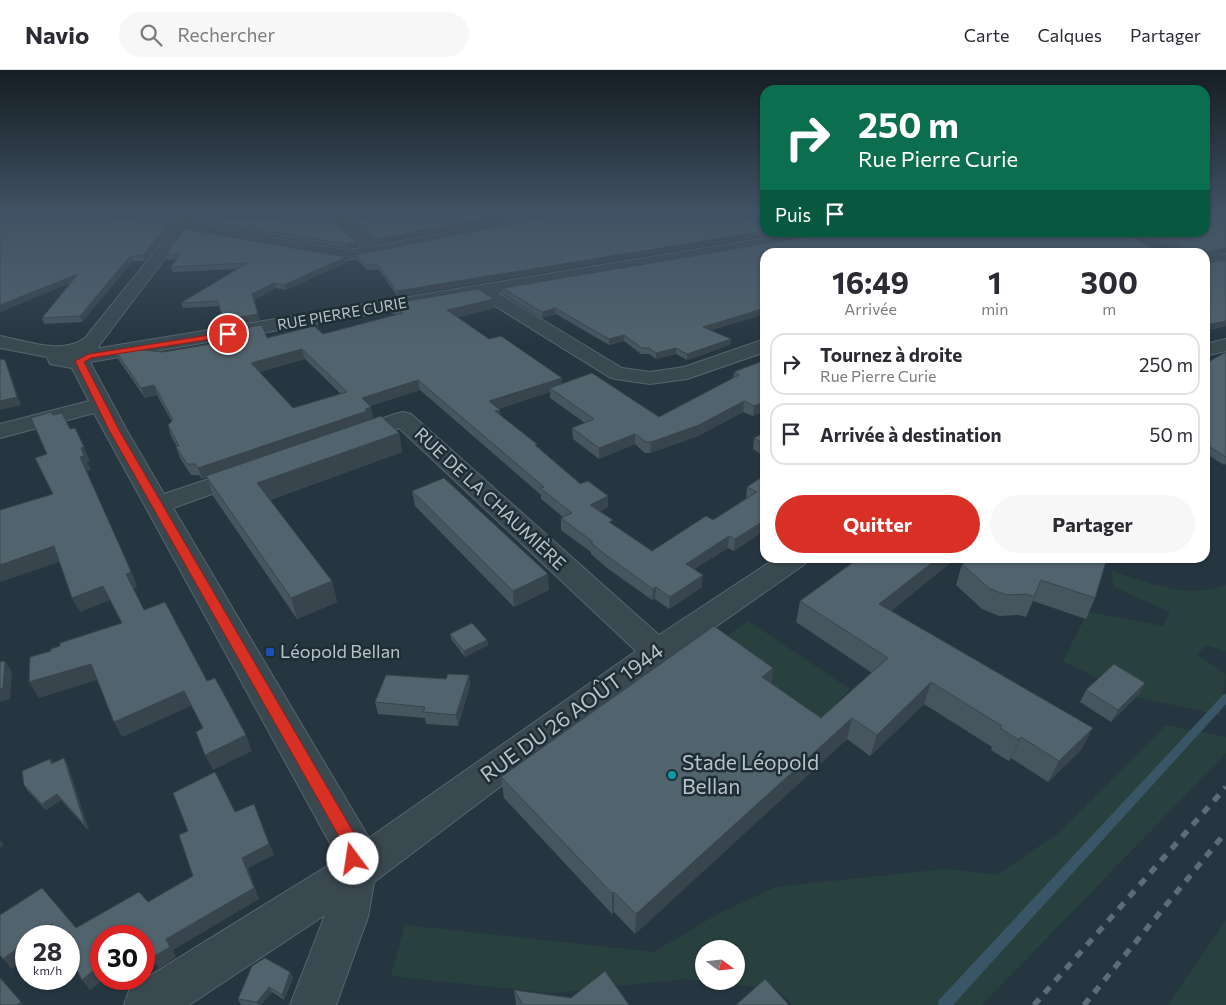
<!DOCTYPE html>
<html lang="fr">
<head>
<meta charset="utf-8">
<style>
	body { margin:0; font-family:Commissioner,sans-serif; background:#f7f7f7; color:#2b2b33; height:100vh; display:flex; flex-direction:column; font-size:19px; white-space:nowrap }
	* { box-sizing:border-box; margin:0 }
	p { font-size:16px; color:#7c7c81 }
	.icon { flex:none; width:28px; height:28px; fill:none; stroke:currentColor; stroke-width:2; stroke-linecap:round; stroke-linejoin:round }
	.map { position:relative; flex:1; overflow:hidden }
	.side { position:absolute; left:760px; top:178px; width:450px; height:315px; display:flex; flex-direction:column; background:#fff; border-radius:15px; box-shadow:0 1px 4px #0004 }
	.side>* { flex:none }
	.banner { position:absolute; left:760px; top:15px; width:450px; height:152px; border-radius:15px; box-shadow:0 1px 4px #0004; background:#0b6e4f; color:#fff; overflow:hidden }
	.needle { width:32px; rotate:105deg }
	.controls { position:absolute; left:695px; top:870px; display:grid; gap:10px }
	.controls a { display:grid; place-items:center; width:50px; height:50px; border-radius:50%; background:#fff; box-shadow:0 1px 4px #0004; font-size:25px }
	.speed { position:absolute; left:15px; top:855px; display:flex; gap:10px; font-size:25px; font-weight:700; text-align:center }
	.speed>* { display:grid; place-content:center; width:65px; height:65px; border-radius:50%; background:#fff; box-shadow:0 1px 4px #0004; line-height:1 }
	.speed small { font-size:12px; font-weight:400 }
	.speed .limit { border:8px solid #d22; background:#fff; color:#111 }
	.pin { position:absolute; display:grid; place-items:center; width:42px; height:42px; color:#fff; margin:-21px; border:2px solid #fff; border-radius:50%; box-shadow:0 1px 5px #0007 }
	.me { position:absolute; width:55px; margin:-28px; rotate:346deg; stroke-linejoin:round; filter:drop-shadow(0 0 4px #0008) }
	.turn { display:flex; align-items:center; gap:18px; height:105px; padding:0 15px; font-size:22px }
	.turn .icon { width:65px; height:65px; stroke-width:2.5 }
	.turn b { display:block; font-size:35px; line-height:42px }
	.then { display:flex; align-items:center; height:48px; padding:0 15px; background:#0003; gap:10px; font-size:19px }
	.eta { display:flex; justify-content:space-evenly; align-items:center; height:85px; text-align:center }
	.eta b { font-size:30px; font-weight:700; line-height:35px }
	.action { display:flex; gap:10px; margin-top:auto; padding:10px 15px }
	.action a { flex:1; height:58px; border-radius:30px; background:#d93025; color:#fff; font-size:20px; font-weight:700; line-height:58px; text-align:center }
	.action a+a { background:#f7f7f7; color:#2b2b33 }
	ul { padding:0; list-style:none }
	li { display:flex; align-items:center; gap:15px; height:62px; margin:0 10px 8px; padding:0 5px; border:2px solid #e1e1e2; border-radius:15px }
	li div { flex:1 }
	li b { display:block; font-size:19px }
	li em { font-style:normal }
	header { display:flex; align-items:center; gap:30px; box-sizing:border-box; height:70px; padding:0 25px; background:#fff; border-bottom:1px solid #e1e1e2 }
	header strong { font-size:24px }
	nav { display:flex; gap:28px; margin-inline-start:auto; font-size:18px }
	.search { width:350px; height:45px; background:#f7f7f7; display:flex; align-items:center; gap:12px; box-sizing:border-box; padding:0 18px; border-radius:28px; color:#7c7c81; font-size:19px }
	.map>svg:first-child { display:block }
	.green { fill:#28413f; fill-rule:evenodd }
	.lines { fill:none; stroke-linecap:round; stroke-linejoin:round }
	.stream { fill:#3a5666; fill-rule:evenodd }
	.minor-casing { stroke:#58656d; stroke-width:2 }
	.minor { fill:#3a4850; fill-rule:evenodd }
	.rail { stroke:#5c6d77; stroke-width:5.5; stroke-dasharray:8 8; stroke-linecap:butt }
	.wall { fill:#46555e; fill-rule:evenodd }
	.shaded-wall { fill:#39454c }
	.building { fill:#51636d; stroke:#39454c; fill-rule:evenodd }
	.route { fill:#d93025; stroke:#8d1f18 }
	.transit-dot { fill:#1a4fb4; stroke:#1f2d35; stroke-width:2 }
	.culture-dot { fill:#0f9aa8; stroke:#1f2d35; stroke-width:2 }
	.labels { text-anchor:middle; stroke-width:5; stroke-linejoin:round; paint-order:stroke }
	.far-street-label { font-size:15px; fill:#b7c2ca; stroke:#1f2d35 }
	.street-label { font-size:18px; fill:#b7c2ca; stroke:#1f2d35 }
	.poi-label { font-size:18px; fill:#b7c2ca; stroke:#1f2d35; text-anchor:start }
	.near-street-label { font-size:21px; fill:#b7c2ca; stroke:#1f2d35 }
	.near-poi-label { font-size:21px; fill:#b7c2ca; stroke:#1f2d35; text-anchor:start }
</style>
</head>
<body>
<header>
<strong>Navio</strong>
<div class="search"><svg class="icon" aria-label="search" viewBox="0 0 24 24"><circle cx="10" cy="10" r="6"/><path d="M15 15l6 6"/></svg>Rechercher</div>
<nav><a>Carte</a><a>Calques</a><a>Partager</a></nav>
</header>
<div class="map">
<svg width="1226" height="935" viewBox="0 0 1226 935">
	<rect width="100%" height="100%" fill="#263640"/>
	<g class="green">
		<path d="M1111 501C1148 513 1188 530 1226 515V581L1206 575 1197 584 1226 605 1220 645 1136 627 1063 591 1088 542 1163 556 1170 542 1114 517Z"/>
		<polygon points="748,551 850,619 808,663 712,577"/>
		<path d="M1166 655 1226 667V683L982 935H793L776 919 684 909 551 923 391 906 405 855 654 882 716 845 775 817 946 799 997 805 1060 762ZM704 879H736V911H704Z"/>
		<polygon points="1226,850 1226,935 1168,935"/>
	</g>
	<g class="lines">
		<polygon class="stream" points="1226,624 1226,634 953,935 938,935 939,930 1223,625"/>
		<defs>
			<g id="minor">
				<path d="M92 143H125L178 152 185 143H320L313 147 191 154 347 180 363 178 321 143H340L346 148 363 143H387L385 146 353 154 378 176 541 143H569L562 147 347 190 185 162 98 277 100 278 802 162H839L832 166 498 223 622 298 650 302 684 297 765 269V282L687 309 650 314 616 309 609 307 479 226 90 292 126 359 164 424 245 397 254 399 257 404 254 409 173 438 369 768 636 581 399 358 354 373 346 371 342 366 346 361 395 344 403 342 411 344 659 565 776 488H809L805 494 668 590 374 812 368 847 336 935H290L325 845 189 935H124L130 918 332 793V777L94 343 0 368V354L89 331 72 298 50 294 47 287 0 278V266C27 271 61 285 85 268L172 160 99 147Z"/>
				<polygon points="730,143 751,143 765,148 765,157 732,146"/>
				<polygon points="1112,162 1134,162 1175,179 1177,182 1156,182"/>
				<polygon points="1226,184 1226,194 1205,197 1205,187"/>
				<polygon points="1226,269 1226,281 1205,286 1205,274"/>
			</g>
		</defs>
		<use href="#minor" class="minor-casing"/>
		<use href="#minor" class="minor"/>
		<g class="rail">
			<polyline points="1034,935 1226,717"/>
			<polyline points="1084,935 1226,762"/>
		</g>
	</g>
	<g class="wall">
		<polygon points="0,143 97,144 167,156 169,161 145,191 133,191 127,198 82,252 44,254 42,248 70,213 0,242"/>
		<polygon points="137,143 183,143 177,150"/>
		<polygon points="385,143 379,174 357,155 356,150"/>
		<polygon points="756,143 765,143 765,146"/>
		<polygon points="1205,143 1226,143 1226,183 1206,187 1206,193 1226,190 1226,256 1205,261 1205,182 765,182 765,244 711,260 731,269 730,275 687,290 676,284 656,289 649,284 641,284 624,271 609,275 556,244 542,248 503,224 503,218 834,162 1121,162 1157,179 1177,179 1140,162 1205,162"/>
		<polygon points="562,144 398,227 379,200 367,200 357,190 356,185"/>
		<polygon points="312,145 358,177 347,178 208,155 207,151"/>
		<polygon points="184,159 347,192 286,220 276,218 254,230 260,250 225,256 220,236 183,238 181,233 238,199 173,202 171,197 177,189 166,190 165,185"/>
		<path d="M494 229 495 238 457 247 489 269 562 313 659 347 733 308 734 302 765 290 753 346 743 342 698 366 650 383H645L635 374 599 389 573 369 572 358 585 353 550 328V322L498 339 500 345 608 437 600 441 613 455 652 481 713 450 747 428H746L747 417 765 405V460L734 481 728 478 694 499 702 517 669 539 655 529 652 530 607 498 591 484V482L561 460V448L563 447 541 429V425L420 320 370 336 373 347 369 349V350L399 363 402 382 270 430 332 511 337 532 297 549 213 426 207 407 202 409 199 405H191L180 388 176 377H177L171 366 168 355 172 352 157 325 145 328 118 289 114 279 163 282 267 268 323 264 395 245 392 243 390 234ZM305 289 341 324 293 338 259 302Z"/>
		<polygon points="1226,282 1226,394 1224,395 1205,383 1205,294"/>
		<polygon points="765,362 765,387 753,379 754,368"/>
		<polygon points="412,421 549,520 514,537 415,436"/>
		<polygon points="859,488 956,488 891,541 1082,679 1048,712 1011,688 1009,691 991,680 992,677 924,634 870,686 847,669 635,864 614,842 612,844 504,728 501,707 773,598 771,613 821,648 872,603 796,552 800,531"/>
		<polygon points="1107,488 1095,528 1086,549 1033,531 1026,547 1019,545 999,546 982,539 956,515 962,494"/>
		<polygon points="450,564 487,570 488,575 465,587 451,569"/>
		<polygon points="469,605 470,616 458,656 426,654 425,648 378,644 375,632 446,609"/>
		<polygon points="1145,613 1139,624 1111,652 1080,632 1086,620"/>
		<polygon points="64,688 67,694 89,761 61,730 46,740 28,721 24,715 50,689 53,693"/>
		<polygon points="290,902 293,908 284,930 272,922 261,935 241,935 238,929"/>
		<polygon points="514,920 523,935 516,935"/>
	</g>
	<g class="shaded-wall">
		<polygon points="178,143 183,143 177,150 176,145"/>
		<polygon points="346,143 356,143 346,146"/>
		<polygon points="507,143 531,143 379,174 378,169"/>
		<polygon points="167,156 169,161 145,191 143,186"/>
		<polygon points="765,161 765,162 787,162 398,227 397,221"/>
		<polygon points="358,173 358,177 347,178 346,174"/>
		<polygon points="1226,178 1226,183 1205,187 1205,182"/>
		<polygon points="131,186 133,191 127,198 82,252 80,246 125,192"/>
		<polygon points="346,187 347,192 286,220 284,215"/>
		<polygon points="78,204 80,209 0,242 0,235"/>
		<polygon points="274,213 276,218 253,230 252,224"/>
		<polygon points="494,229 495,238 448,250 447,240"/>
		<polygon points="555,238 556,244 542,248 542,242"/>
		<polygon points="765,238 765,244 703,263 703,257"/>
		<polygon points="258,244 260,250 225,256 223,250"/>
		<polygon points="1226,251 1226,256 1205,261 1205,255"/>
		<polygon points="624,265 624,271 609,275 609,269"/>
		<polygon points="731,269 730,275 687,290 687,284"/>
		<polygon points="676,278 676,284 656,289 656,283"/>
		<polygon points="302,279 305,289 254,303 251,293"/>
		<polygon points="5,290 8,298 21,335 0,340 0,331"/>
		<polygon points="562,308 562,318 550,318 550,322 490,341 489,331"/>
		<polygon points="418,310 420,320 364,338 362,328"/>
		<polygon points="154,315 157,325 145,328 141,318"/>
		<polygon points="744,331 743,342 698,366 650,383 651,372"/>
		<polygon points="765,332 765,342 753,346 754,336"/>
		<polygon points="371,337 373,347 369,349 369,351 202,409 198,398"/>
		<polygon points="500,340 501,350 495,341"/>
		<polygon points="399,363 402,382 263,432 257,413"/>
		<polygon points="635,364 635,374 599,389 599,378"/>
		<polygon points="84,377 90,391 87,392 91,400 86,401 133,505 137,517 133,519 126,504 80,387 81,378"/>
		<polygon points="608,426 608,437 591,446 590,435"/>
		<polygon points="765,450 765,460 734,481 735,469"/>
		<polygon points="729,466 728,478 685,505 686,494"/>
		<polygon points="54,476 62,491 0,512 0,495"/>
		<polygon points="938,488 956,488 874,555 879,534"/>
		<polygon points="548,504 549,520 514,537 513,521"/>
		<polygon points="703,505 702,517 669,539 670,527"/>
		<polygon points="332,511 337,532 297,549 291,528"/>
		<polygon points="103,516 111,530 80,542 72,528"/>
		<polygon points="656,517 655,529 652,530 653,519"/>
		<polygon points="487,570 488,575 465,587 464,581"/>
		<polygon points="5,591 12,602 10,629 0,632 0,619"/>
		<polygon points="91,594 100,609 39,628 29,612"/>
		<polygon points="773,598 769,619 762,607"/>
		<polygon points="469,605 470,616 458,656 456,645"/>
		<polygon points="931,612 924,634 870,686 877,665"/>
		<polygon points="1145,613 1139,624 1111,652 1118,640"/>
		<polygon points="184,621 191,636 122,667 114,652"/>
		<polygon points="852,648 847,669 635,864 636,844"/>
		<polygon points="1093,658 1082,679 1048,712 1059,691"/>
		<polygon points="246,665 252,681 213,700 205,685"/>
		<polygon points="1021,667 1011,688 1009,691 1019,670"/>
		<polygon points="64,688 67,694 89,761 85,755"/>
		<polygon points="57,724 61,730 46,740 42,734"/>
		<polygon points="254,734 274,785 248,798 259,829 173,880 176,887 159,898 151,888 166,869"/>
		<polygon points="0,770 4,775 0,778"/>
		<polygon points="614,822 614,842 612,844 612,823"/>
		<polygon points="52,854 61,864 58,866 35,866"/>
		<polygon points="26,872 26,889 12,899 3,889"/>
		<polygon points="144,874 145,874 152,884 144,889"/>
		<polygon points="101,894 101,909 104,909 90,920 82,910"/>
		<polygon points="290,902 293,908 284,930 282,925"/>
		<polygon points="0,907 24,935 17,935"/>
		<polygon points="269,917 272,922 261,935 258,935 257,932"/>
	</g>
	<g class="building">
		<polygon points="0,143 95,143 97,144 167,156 143,186 131,186 125,192 80,246 42,248 78,204 0,235"/>
		<polygon points="163,143 178,143 176,145"/>
		<polygon points="316,143 322,143 358,173 346,174 207,151 312,145"/>
		<polygon points="385,143 507,143 378,169 356,150"/>
		<polygon points="564,143 732,143 765,154 765,161 397,221 378,195 366,195 356,185"/>
		<polygon points="1205,143 1226,143 1226,178 1205,182 1206,193 1226,190 1226,251 1205,255 1205,182 765,182 765,238 703,257 731,269 687,284 676,278 656,283 649,278 642,278 624,265 609,269 555,238 542,242 503,218 834,162 1121,162 1157,179 1179,179 1181,177 1179,173 1154,162 1205,162"/>
		<polygon points="184,159 346,187 284,215 274,213 252,224 258,244 223,250 218,231 181,233 247,193 171,197 180,184 165,185"/>
		<path d="M478 219 494 229 447 240 489 269 501 266 562 308 489 331 500 340 495 341 537 374 535 375 580 414 588 411 608 426 590 435 613 450 609 452 652 481 706 446 713 450 757 422 747 417 765 405V450L735 469 729 466 686 494 703 505 670 527 656 517 653 519 607 486 591 473 593 472 561 448 572 443 540 418 544 417 418 310 362 328 371 337 365 339 367 341 198 398 195 394H187L176 377 179 376 168 355 173 350 154 315 141 318 114 279 124 278 163 282 228 271 225 261 262 255 267 268 314 256 323 264 403 243 390 234ZM302 279 347 322 293 338 251 293Z"/>
		<polygon points="1226,282 1226,387 1205,374 1205,294"/>
		<polygon points="0,289 5,290 17,327 0,331"/>
		<polygon points="765,290 765,332 754,336 744,331 699,355 651,372 646,372 635,364 599,378 572,358 594,349 550,318 592,303 659,347 739,305 734,302"/>
		<polygon points="51,342 53,345 62,343 70,359 75,358 84,377 81,378 84,386 80,387 126,490 131,502 126,504 144,540 165,532 207,611 215,608 246,665 205,685 196,662 203,658 184,621 114,652 91,594 29,612 30,587 51,581 51,579 60,576 60,573 122,553 103,516 72,528 54,476 0,495 0,440 53,424 35,388 47,384 31,348"/>
		<polygon points="381,346 399,363 257,413 332,511 291,528 206,406"/>
		<polygon points="765,362 765,375 754,368"/>
		<polygon points="444,408 548,504 513,521 412,421"/>
		<polygon points="859,488 938,488 879,534 1093,658 1059,691 1021,667 1019,670 1000,658 1002,656 931,612 877,665 852,648 636,844 614,822 612,823 501,707 714,556 773,598 762,607 821,648 888,588 800,531"/>
		<polygon points="966,488 1107,488 1095,528 1041,510 1034,527 1027,524 1007,525 990,519 962,494"/>
		<polygon points="472,553 487,570 464,581 450,564"/>
		<polygon points="5,591 3,618 0,619 0,592"/>
		<polygon points="1114,594 1145,613 1118,640 1086,620"/>
		<polygon points="448,604 469,605 456,645 423,642 425,637 375,632 386,605 446,609"/>
		<polygon points="64,688 85,755 57,724 42,734 24,715 22,701 50,689 51,694"/>
		<polygon points="215,702 235,742 254,734 269,774 242,788 254,818 166,869 170,877 151,888 145,874 144,874 144,866 101,866 101,894 82,910 69,885 69,866 59,866 52,854 35,866 26,866 26,872 3,889 0,885 0,845 42,818 76,858 139,822 148,832 193,806 179,765 188,761 173,723"/>
		<polygon points="265,888 290,902 282,925 269,917 257,932 238,929 252,896"/>
		<polygon points="605,901 629,935 523,935 514,920 571,928"/>
		<polygon points="0,908 21,932 17,935 0,935"/>
		<polygon points="765,909 788,934 787,935 736,935"/>
	</g>
	<linearGradient id="sky" x2="0" y2="1"><stop stop-color="#151e23"/><stop offset="0.52" stop-color="#415264"/><stop offset="1" stop-color="#415264" stop-opacity="0"/></linearGradient>
	<rect width="1226" height="274" fill="url(#sky)"/>
	<polygon class="route" points="228,262 231,262 231,266 91,288 84,292 119,360 358,770 361,789 359,795 353,797 347,795 344,776 332,754 109,360 75,291 89,284"/>
	<rect class="transit-dot" x="265" y="577" width="10" height="10" rx="2.5"/>
	<circle class="culture-dot" cx="672" cy="705" r="5"/>
	<g class="labels">
		<g class="far-street-label">
			<text transform="translate(342 244) rotate(-10)" y="5">RUE PIERRE CURIE</text>
		</g>
		<g class="street-label">
			<text transform="translate(490 429) rotate(43)" y="6">RUE DE LA CHAUMIÈRE</text>
		</g>
		<g class="poi-label">
			<text x="280" y="588">Léopold Bellan</text>
		</g>
		<g class="near-street-label">
			<text transform="translate(572 643) rotate(-36)" y="7">RUE DU 26 AOÛT 1944</text>
		</g>
		<g class="near-poi-label">
			<text x="682" y="700">Stade Léopold<tspan x="682" dy="24">Bellan</tspan></text>
		</g>
	</g>
</svg>
<div class="controls">
<a><svg class="needle" viewBox="-14 -14 28 28"><path d="M0-13l5 13h-10z" fill="#e53935"/><path d="M0 13l5-13h-10z" fill="#7c7c81"/></svg></a>
</div>
<div class="speed"><div>28<small>km/h</small></div><div class="limit">30</div></div>
<div class="pin" style="left:228px;top:264px;background:#d93025"><svg class="icon" aria-label="arrive" viewBox="0 0 24 24"><path d="M6 21V4h12l-3 4 3 4H6"/></svg></div>
<svg class="me" style="left:353px;top:789px" viewBox="-20 -20 40 40"><circle r="19" fill="#fff"/><path d="M0-13L10 11 0 6-10 11z" fill="#d93025"/></svg>
<div class="banner">
<div class="turn"><svg class="icon" aria-label="right" viewBox="0 0 24 24"><path d="M7 20v-9h11M14 6l5 5-5 5"/></svg><div><b>250 m</b>Rue Pierre Curie</div></div>
<div class="then">Puis<svg class="icon" aria-label="arrive" viewBox="0 0 24 24"><path d="M6 21V4h12l-3 4 3 4H6"/></svg></div>
</div>
<section class="side">
<div class="eta">
<div><b>16:49</b><p>Arrivée</p></div>
<div><b>1</b><p>min</p></div>
<div><b>300</b><p>m</p></div>
</div>
<ul>
<li><svg class="icon" aria-label="right" viewBox="0 0 24 24"><path d="M7 20v-9h11M14 6l5 5-5 5"/></svg><div><b>Tournez à droite</b><p>Rue Pierre Curie</p></div><em>250 m</em></li>
<li><svg class="icon" aria-label="arrive" viewBox="0 0 24 24"><path d="M6 21V4h12l-3 4 3 4H6"/></svg><div><b>Arrivée à destination</b></div><em>50 m</em></li>
</ul>
<div class="action"><a>Quitter</a><a>Partager</a></div>
</section>
</div>
</body>
</html>
